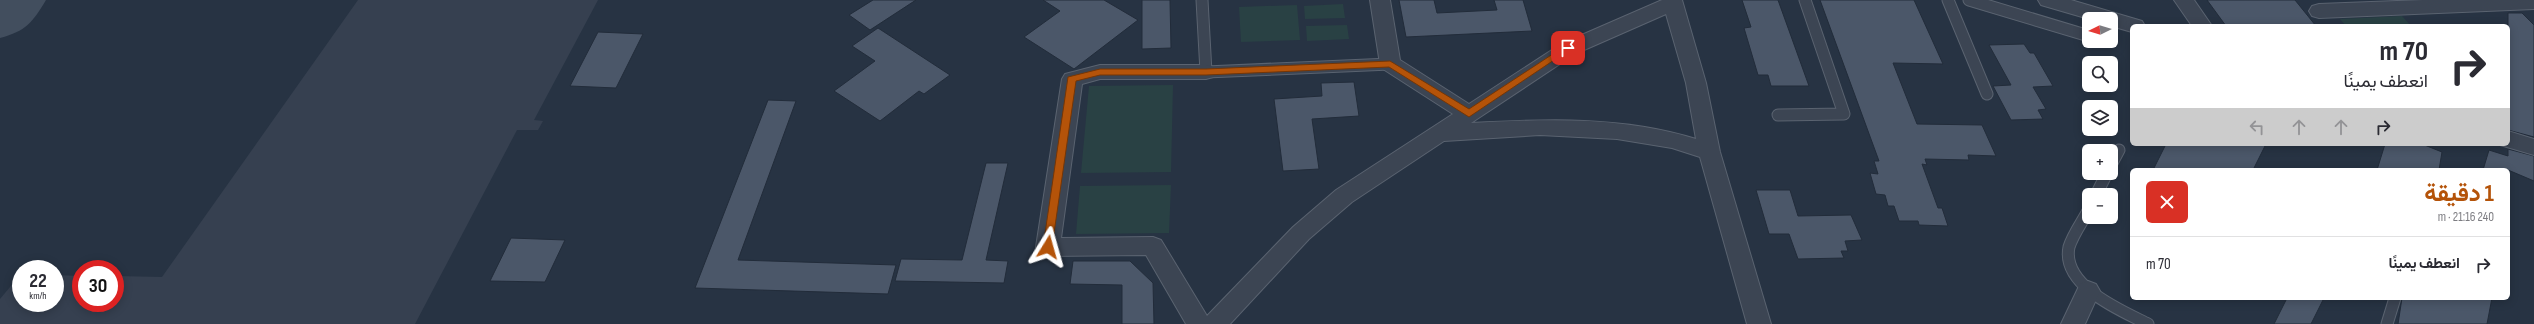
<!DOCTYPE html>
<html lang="ar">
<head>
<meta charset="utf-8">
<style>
	body { margin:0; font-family:"Sofia Sans Condensed",Vazirmatn,sans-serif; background:#f2f2f3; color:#2b2b33; direction:rtl; height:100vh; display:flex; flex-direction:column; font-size:15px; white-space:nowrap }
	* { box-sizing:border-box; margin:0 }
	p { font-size:13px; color:#7c7c81 }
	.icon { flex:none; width:22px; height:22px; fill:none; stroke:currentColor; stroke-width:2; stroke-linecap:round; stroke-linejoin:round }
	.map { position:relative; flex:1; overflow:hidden; direction:ltr }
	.side { position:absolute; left:2130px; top:168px; width:380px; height:132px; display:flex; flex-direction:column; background:#fff; border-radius:6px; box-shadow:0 2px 10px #0003; direction:rtl }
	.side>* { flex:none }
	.guide { position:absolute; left:2130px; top:24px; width:380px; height:122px; border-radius:6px; box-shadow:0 2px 10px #0003; direction:rtl; background:#fff; color:#2b2b33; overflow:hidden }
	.needle { width:26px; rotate:265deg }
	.controls { position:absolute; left:2082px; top:12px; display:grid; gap:8px }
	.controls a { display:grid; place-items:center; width:36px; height:36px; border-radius:6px; background:#fff; box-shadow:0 2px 10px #0003; font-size:20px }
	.speed { position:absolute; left:12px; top:260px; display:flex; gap:8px; font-size:20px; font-weight:700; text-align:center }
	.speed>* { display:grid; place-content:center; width:52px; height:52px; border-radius:50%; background:#fff; box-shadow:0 2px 10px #0003; line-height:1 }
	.speed small { font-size:10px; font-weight:400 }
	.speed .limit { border:6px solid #d22; background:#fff; color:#111 }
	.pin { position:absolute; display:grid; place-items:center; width:34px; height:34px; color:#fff; margin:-17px; border-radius:8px; box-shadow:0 2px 6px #0006 }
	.me { position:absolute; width:44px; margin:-22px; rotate:8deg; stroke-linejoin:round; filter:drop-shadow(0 0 3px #0008) }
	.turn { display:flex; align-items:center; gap:14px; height:84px; padding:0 16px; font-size:18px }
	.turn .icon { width:52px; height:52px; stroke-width:2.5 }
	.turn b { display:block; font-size:28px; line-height:34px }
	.lanes { display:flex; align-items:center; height:38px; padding:0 16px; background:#0003; justify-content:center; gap:20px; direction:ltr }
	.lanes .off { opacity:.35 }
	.round { display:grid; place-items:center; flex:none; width:42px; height:42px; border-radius:6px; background:#f2f2f3 }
	.headline { display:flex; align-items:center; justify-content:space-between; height:68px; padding:0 16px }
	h1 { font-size:24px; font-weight:700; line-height:30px; color:#b45309 }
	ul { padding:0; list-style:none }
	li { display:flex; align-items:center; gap:12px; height:56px; padding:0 16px; border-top:1px solid #e1e1e2 }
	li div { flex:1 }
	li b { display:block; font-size:15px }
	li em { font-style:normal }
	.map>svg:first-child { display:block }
	.airport { fill:#364050 }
	.green { fill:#294144 }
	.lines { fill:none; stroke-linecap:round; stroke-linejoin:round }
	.taxiway { fill:#424e5e; fill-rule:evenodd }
	.building { fill:#4b5769; stroke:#222c3a }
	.lane-casing { stroke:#5a6370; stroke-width:13 }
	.street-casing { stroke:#5a6370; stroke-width:2 }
	.lane { stroke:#3c4553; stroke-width:11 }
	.street { fill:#3c4553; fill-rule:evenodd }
	.route { fill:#b45309; stroke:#753606 }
</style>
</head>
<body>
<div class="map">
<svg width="2534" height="324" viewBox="0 0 2534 324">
	<rect width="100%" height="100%" fill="#273343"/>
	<polygon class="airport" points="358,0 598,0 534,120 543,121 538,130 517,130 415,324 0,324 0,299 20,275 21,303 55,303 55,275 81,276 81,303 115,303 115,276 162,277"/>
	<g class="green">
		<polygon points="1343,4 1345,18 1305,19 1304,6"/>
		<polygon points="1297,5 1300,40 1241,42 1239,7"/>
		<polygon points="2402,16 2411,26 2346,26 2340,19"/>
		<polygon points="1347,25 1349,39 1307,41 1306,26"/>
		<polygon points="1173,85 1171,172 1081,173 1089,86"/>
		<polygon points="1171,185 1169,233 1076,234 1080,186"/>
	</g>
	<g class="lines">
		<path class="taxiway" d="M0 0H46C32 23 26 31 0 38Z"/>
	</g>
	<g class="building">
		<polygon points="873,0 916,0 870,30 849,15"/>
		<polygon points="1043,0 1104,0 1138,20 1074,69 1024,37 1060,11"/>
		<polygon points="1142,0 1170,0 1171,48 1142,49"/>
		<polygon points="1399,0 1434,0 1437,13 1497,10 1494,0 1523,0 1532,31 1406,37"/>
		<polygon points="1742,0 1778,0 1809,86 1771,86 1768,75 1758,75 1744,28 1751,27"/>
		<polygon points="1820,0 1914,0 1943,64 1893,63 1917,124 1982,125 1996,156 1968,155 1969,160 1925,159 1927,165 1922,164 1938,208 1942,208 1948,226 1919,225 1918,221 1899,221 1894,206 1888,206 1885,195 1876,194 1870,173 1878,174 1874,161 1879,161"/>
		<polygon points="2207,0 2295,0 2316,26 2226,26"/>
		<polygon points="2508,13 2522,13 2534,25 2534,137 2508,130"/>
		<polygon points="878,28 950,75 924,94 919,91 880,121 834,91 875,61 852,46"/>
		<polygon points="598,32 643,34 616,88 570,86"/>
		<polygon points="2024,44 2030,53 2034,53 2053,86 2033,87 2046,109 2038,110 2043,119 2011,120 1993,86 2011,85 1989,45"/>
		<polygon points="1354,82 1359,116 1312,119 1319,169 1283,171 1274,99 1322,96 1321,83"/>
		<polygon points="768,100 796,101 738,260 896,265 888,294 695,288"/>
		<polygon points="2166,144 2266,144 2253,170 2153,170"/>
		<polygon points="2385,144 2422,144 2442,152 2439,170 2377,170"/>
		<polygon points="2508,149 2534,156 2534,181 2508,170 2483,170 2489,150 2508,156"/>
		<polygon points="986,163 1008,163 986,260 1008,261 1004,283 895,281 901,259 962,260"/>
		<polygon points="1756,190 1790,190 1798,216 1851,215 1862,240 1845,241 1848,251 1841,251 1844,258 1798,259 1789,234 1769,234"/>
		<polygon points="511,238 565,240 545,282 490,281"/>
		<polygon points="1073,261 1130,261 1153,283 1154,324 1122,324 1122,285 1070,284"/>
		<polygon points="2287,298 2324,298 2311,324 2274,324"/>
		<polygon points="2402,298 2492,298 2487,324 2398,324"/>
	</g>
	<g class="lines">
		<defs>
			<g id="lane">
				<polyline points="1202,0 1206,72 1390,64"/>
				<polyline points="1948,0 1987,94"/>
				<polyline points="1969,0 2089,36"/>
				<polyline points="1778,115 1844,114 1805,0"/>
				<polyline points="2111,165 2119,150"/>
				<polyline points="2096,195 2107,173"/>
				<path d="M2089 209C2083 221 2073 234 2069 247 2061 286 2122 311 2148 324"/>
				<polyline points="2387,324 2395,298"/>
			</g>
			<g id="street">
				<path d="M1370 0H1390L1400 60 1469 104 1561 44 1662 0H1682L1706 83 1720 152 1771 324H1747L1700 157 1672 148 1617 139 1540 135 1444 141 1352 202 1309 239 1230 324H1186L1146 255 1048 256 1040 253 1036 247 1062 79 1065 74 1100 65H1206L1213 67 1216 72 1213 77 1206 79H1100L1082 84 1061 238 1153 237 1161 240 1207 316 1293 227 1336 190 1453 114 1383 69 1380 64ZM1666 14 1686 83 1696 139C1624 116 1545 119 1471 123L1575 54Z"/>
				<polygon points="2038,0 2071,0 2142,21 2145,26 2132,26 2132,32 2111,26 2111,19 2089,19 2041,5"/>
				<polygon points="2174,0 2194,0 2212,26 2192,26"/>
				<polygon points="2423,0 2534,0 2534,9 2319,18 2312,16 2309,11 2312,6 2319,4"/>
				<polygon points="2508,131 2534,139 2534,155 2500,145 2508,144"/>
				<polygon points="2088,281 2096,284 2100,291 2085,324 2061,324 2080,284"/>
			</g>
		</defs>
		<use href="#lane" class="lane-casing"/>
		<use href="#street" class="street-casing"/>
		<use href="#lane" class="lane"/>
		<use href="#street" class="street"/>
	</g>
	<polygon class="route" points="1565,46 1572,48 1469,117 1389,67 1206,75 1100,75 1076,81 1052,247 1048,251 1043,247 1068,77 1100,69 1206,69 1390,61 1469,109"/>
</svg>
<div class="controls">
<a><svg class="needle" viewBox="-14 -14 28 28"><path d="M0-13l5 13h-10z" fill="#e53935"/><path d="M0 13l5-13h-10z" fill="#7c7c81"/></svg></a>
<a><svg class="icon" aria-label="search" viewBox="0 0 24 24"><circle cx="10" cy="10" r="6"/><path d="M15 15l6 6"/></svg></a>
<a><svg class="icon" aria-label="layers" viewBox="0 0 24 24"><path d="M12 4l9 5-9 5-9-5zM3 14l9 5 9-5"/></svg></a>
<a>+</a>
<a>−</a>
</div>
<div class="speed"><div>22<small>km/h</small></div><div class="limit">30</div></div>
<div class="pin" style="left:1568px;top:48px;background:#d93025"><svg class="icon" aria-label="arrive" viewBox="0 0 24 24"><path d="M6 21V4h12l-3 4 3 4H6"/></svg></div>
<svg class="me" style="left:1048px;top:247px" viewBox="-20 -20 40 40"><path d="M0-17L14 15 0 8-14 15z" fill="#b45309" stroke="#fff" stroke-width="4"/></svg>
<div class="guide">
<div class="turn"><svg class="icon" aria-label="right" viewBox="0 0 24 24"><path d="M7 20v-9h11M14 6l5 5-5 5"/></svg><div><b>70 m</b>انعطف يمينًا</div></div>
<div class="lanes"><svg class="icon off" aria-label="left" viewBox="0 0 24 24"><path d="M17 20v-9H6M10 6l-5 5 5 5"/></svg><svg class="icon off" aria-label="ahead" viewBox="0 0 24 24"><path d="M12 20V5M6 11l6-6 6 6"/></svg><svg class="icon off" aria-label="ahead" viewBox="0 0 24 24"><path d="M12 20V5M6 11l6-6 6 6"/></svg><svg class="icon" aria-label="right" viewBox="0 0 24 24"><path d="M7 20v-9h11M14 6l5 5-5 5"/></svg></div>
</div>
<section class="side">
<div class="headline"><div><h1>1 دقيقة</h1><p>240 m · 21:16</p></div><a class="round" style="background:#d93025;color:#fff"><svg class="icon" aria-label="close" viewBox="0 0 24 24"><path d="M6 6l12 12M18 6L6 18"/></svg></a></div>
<ul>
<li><svg class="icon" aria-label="right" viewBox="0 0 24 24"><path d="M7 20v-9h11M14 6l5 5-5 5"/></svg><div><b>انعطف يمينًا</b></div><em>70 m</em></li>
</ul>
</section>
</div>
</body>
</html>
